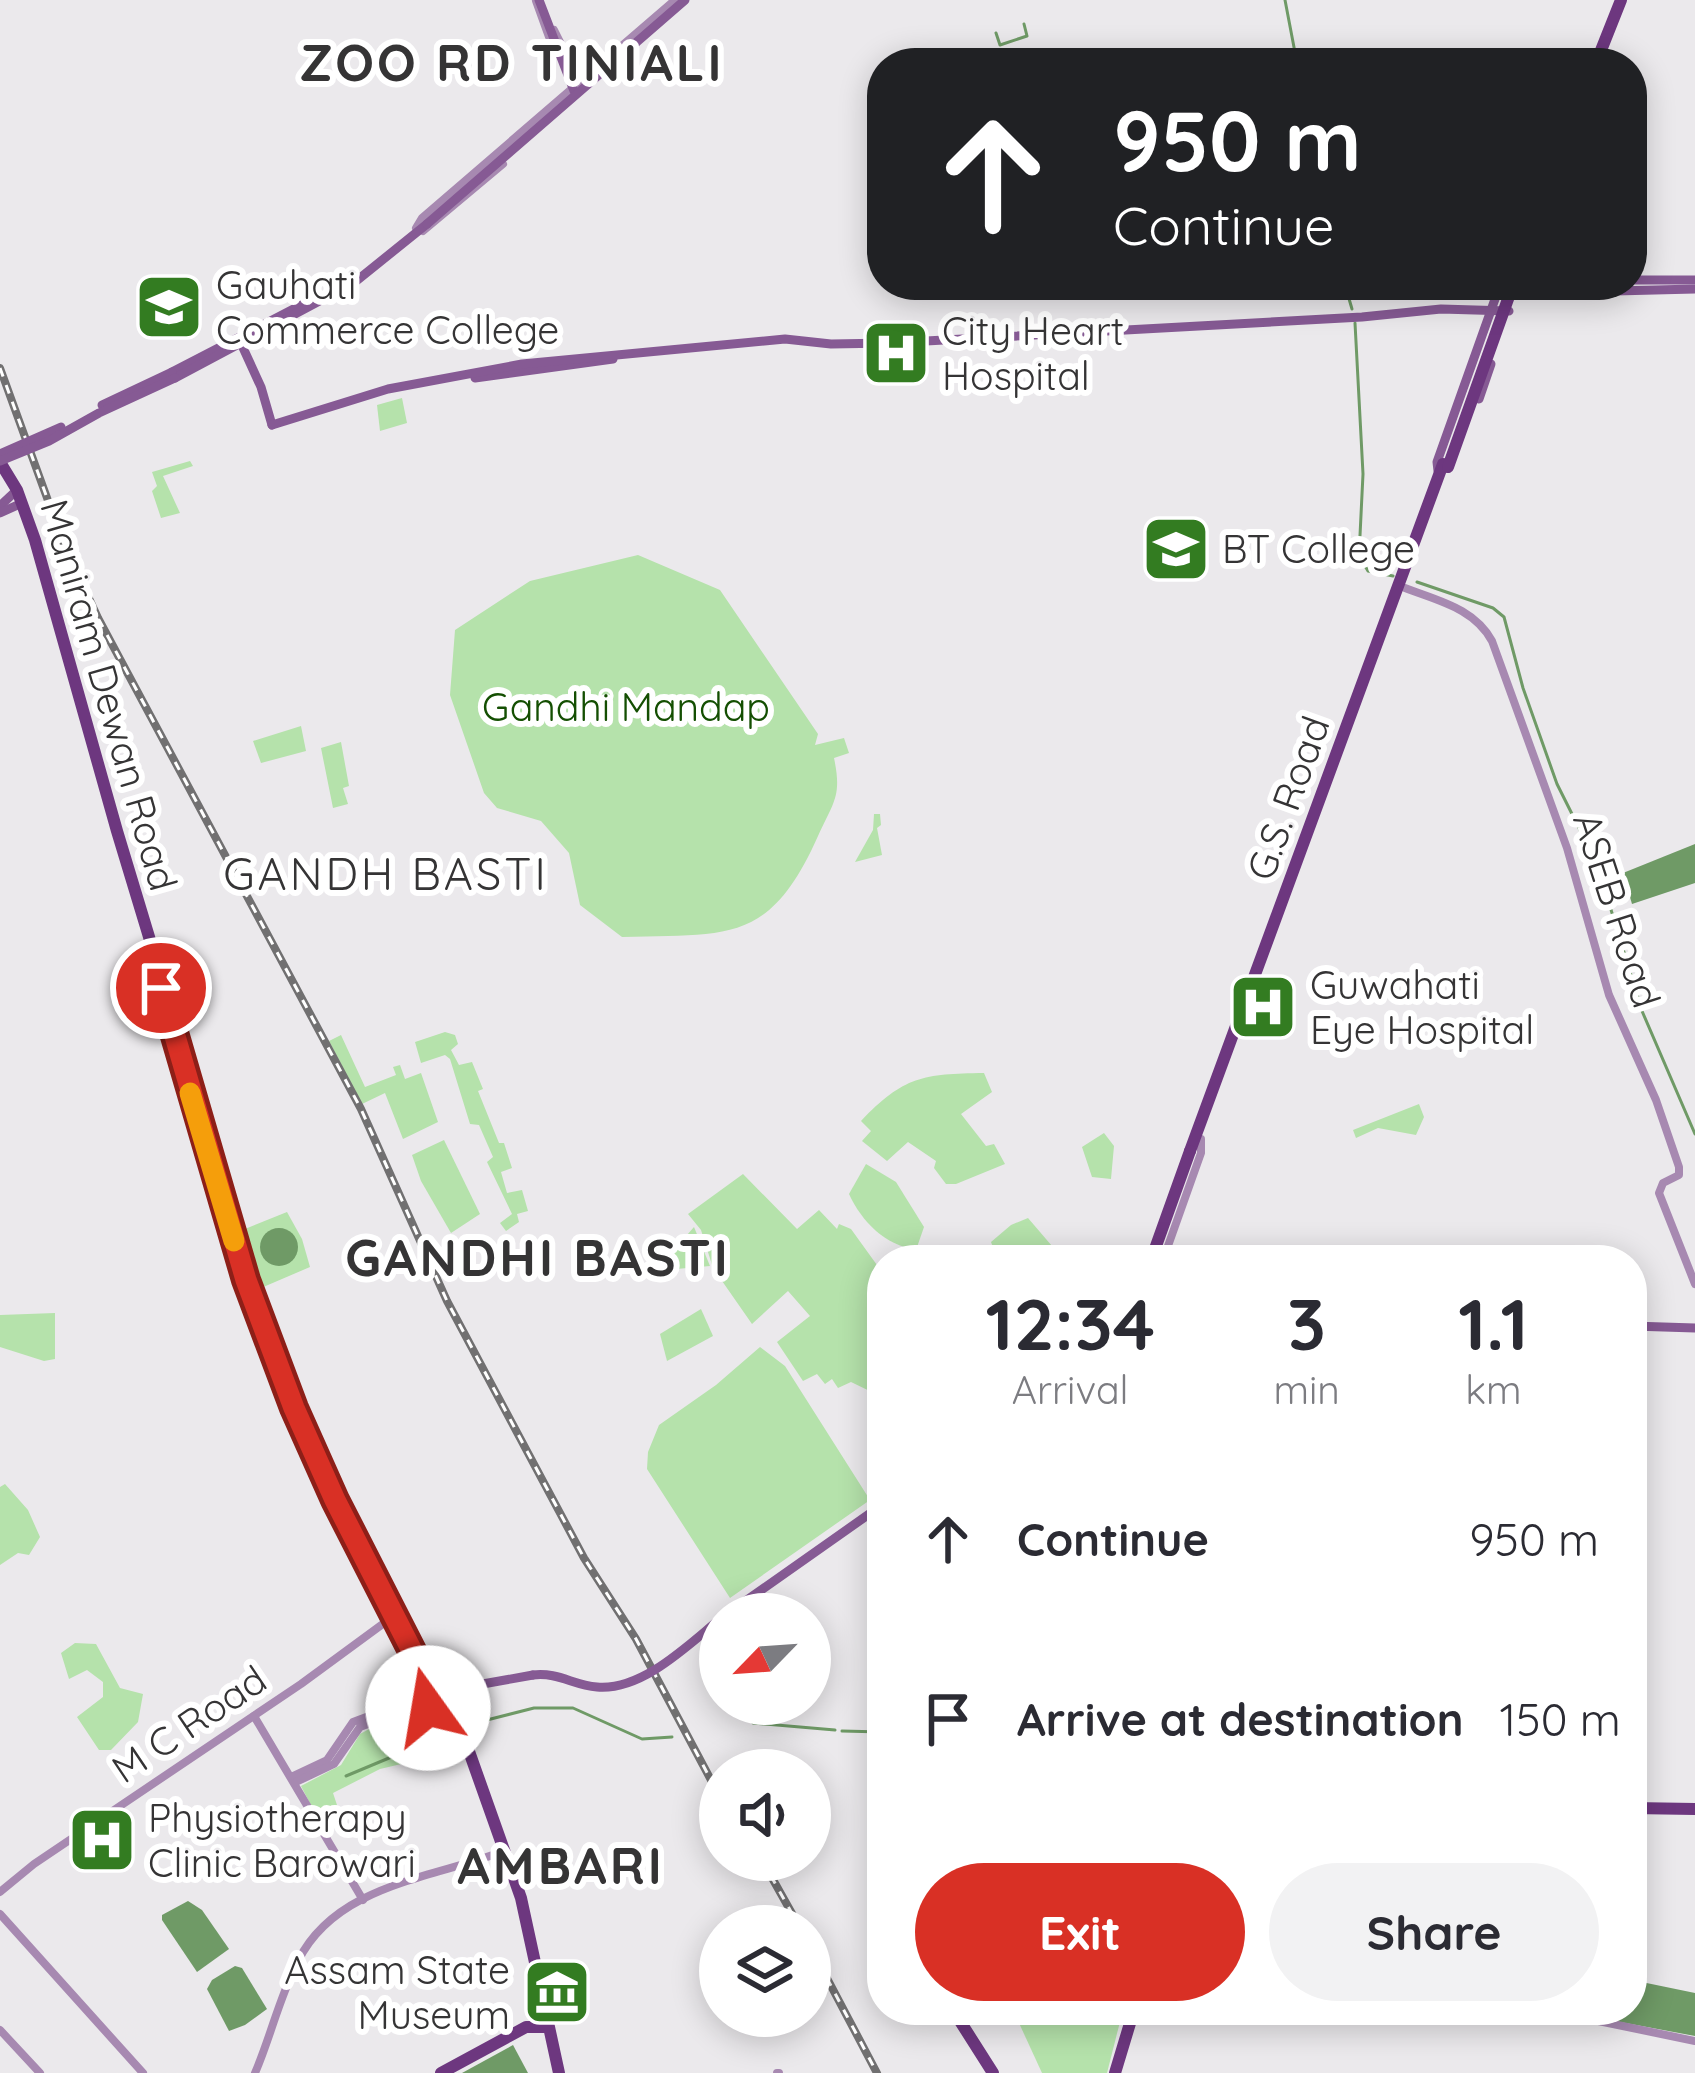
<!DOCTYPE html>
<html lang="en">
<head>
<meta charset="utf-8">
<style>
	body { margin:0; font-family:Quicksand,sans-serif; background:#f2f2f3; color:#2b2b33; height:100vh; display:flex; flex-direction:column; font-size:45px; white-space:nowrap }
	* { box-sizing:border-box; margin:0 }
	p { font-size:39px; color:#7c7c81 }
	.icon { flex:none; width:66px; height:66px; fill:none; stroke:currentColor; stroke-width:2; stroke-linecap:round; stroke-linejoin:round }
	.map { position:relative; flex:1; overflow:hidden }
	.details { position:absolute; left:867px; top:1245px; width:780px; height:780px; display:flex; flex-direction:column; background:#fff; border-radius:48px; box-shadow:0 6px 30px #0003 }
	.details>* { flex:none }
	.hud { position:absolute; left:867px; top:48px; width:780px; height:252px; border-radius:48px; box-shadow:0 6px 30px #0003; background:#202124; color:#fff; overflow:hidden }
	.needle { width:78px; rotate:245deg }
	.controls { position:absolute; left:699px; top:1593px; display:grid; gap:24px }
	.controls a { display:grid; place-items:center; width:132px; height:132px; border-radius:50%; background:#fff; box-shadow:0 6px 30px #0003; font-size:60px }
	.pin { position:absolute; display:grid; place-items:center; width:102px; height:102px; color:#fff; margin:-51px; border:6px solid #fff; border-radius:50%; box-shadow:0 3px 12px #0007 }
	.me { position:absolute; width:132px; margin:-66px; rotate:347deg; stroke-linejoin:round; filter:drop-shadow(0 0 9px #0008) }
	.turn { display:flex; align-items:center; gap:42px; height:252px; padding:0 48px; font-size:54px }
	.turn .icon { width:156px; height:156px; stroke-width:2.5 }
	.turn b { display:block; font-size:84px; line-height:102px }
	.eta { display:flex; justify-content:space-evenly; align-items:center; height:204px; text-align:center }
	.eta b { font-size:72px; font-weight:700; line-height:84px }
	.cta { display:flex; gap:24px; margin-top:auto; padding:24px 48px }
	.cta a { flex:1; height:138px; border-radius:72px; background:#d93025; color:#fff; font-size:48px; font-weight:700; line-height:138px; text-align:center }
	.cta a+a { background:#f2f2f3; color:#2b2b33 }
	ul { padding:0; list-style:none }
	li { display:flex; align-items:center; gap:36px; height:180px; padding:0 48px }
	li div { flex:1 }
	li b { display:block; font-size:45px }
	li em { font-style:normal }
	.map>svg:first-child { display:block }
	.green { fill:#b5e2ab }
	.water { fill:#6f9a66 }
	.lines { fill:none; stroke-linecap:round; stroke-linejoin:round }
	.stream { stroke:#6f9a66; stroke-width:3 }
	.tertiary { stroke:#a789b1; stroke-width:8 }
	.secondary { stroke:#865a94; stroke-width:9 }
	.primary { stroke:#6d377f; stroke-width:12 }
	.rail-casing { stroke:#717071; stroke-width:8 }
	.rail { stroke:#fff; stroke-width:3; stroke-dasharray:9; stroke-linecap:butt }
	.secondary-bridge { stroke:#865a94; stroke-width:9 }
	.primary-bridge { stroke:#6d377f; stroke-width:12 }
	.route-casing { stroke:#8d1f18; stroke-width:30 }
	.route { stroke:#d93025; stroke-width:21 }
	.slow { stroke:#f59e0b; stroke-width:21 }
	.labels { text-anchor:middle; stroke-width:12; stroke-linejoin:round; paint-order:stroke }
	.poi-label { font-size:39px; fill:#353435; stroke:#fff; text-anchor:start }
	.street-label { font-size:39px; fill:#353435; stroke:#fff }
	.park-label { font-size:39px; fill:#144f02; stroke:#fff }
	.quarter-label { font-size:45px; letter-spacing:3px; fill:#353435; stroke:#fff }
	.district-label { font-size:51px; font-weight:bold; letter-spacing:3px; fill:#353435; stroke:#fff }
</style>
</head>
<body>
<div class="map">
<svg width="1695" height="2073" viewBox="0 0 1695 2073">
	<rect width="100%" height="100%" fill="#ebe9ec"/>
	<g class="green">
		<polygon points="402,398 407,423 380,431 377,405"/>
		<polygon points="190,461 193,466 163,476 180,513 161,518 152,491 157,486 152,472"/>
		<path d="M638 555 720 590 818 734 815 745 844 738 849 753 834 758C842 796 834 801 818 836 770 944 729 934 622 937L580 905 569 853 541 821 497 808 484 793 450 695 455 630 530 581Z"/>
		<polygon points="301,726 306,751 261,763 253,741"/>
		<polygon points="341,742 349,786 343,788 348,804 333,808 321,748"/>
		<polygon points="874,814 880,814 881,825 877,828 882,855 855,862 873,830"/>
		<polygon points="445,1032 455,1035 458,1044 451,1050 459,1065 472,1062 483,1089 478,1091 499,1143 504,1143 512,1168 501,1172 507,1193 522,1190 528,1211 517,1214 519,1222 506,1231 500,1223 512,1214 487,1162 493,1157 479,1125 470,1124 450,1059 445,1055 421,1063 415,1042"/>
		<polygon points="341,1035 365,1087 396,1075 393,1067 400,1065 405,1079 421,1073 438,1122 403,1139 385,1093 362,1104 329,1041"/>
		<path d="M984 1073 992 1092 961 1114 986 1146 994 1144 1005 1164 956 1184H946L934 1168 936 1161 908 1142 887 1161 862 1141 871 1131 861 1121C904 1076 923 1074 984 1073Z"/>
		<polygon points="1419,1104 1424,1117 1416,1135 1378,1128 1356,1138 1353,1130"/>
		<polygon points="1104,1133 1114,1146 1111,1179 1092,1177 1082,1147"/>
		<polygon points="444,1140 480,1214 451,1233 421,1181 412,1155"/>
		<path d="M866 1164 896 1182 924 1227 916 1250C885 1245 862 1222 849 1194Z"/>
		<polygon points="743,1174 797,1229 819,1210 837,1229 839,1224 851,1229 882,1272 882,1397 851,1382 838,1388 832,1379 825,1384 817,1374 803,1381 777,1342 810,1316 788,1291 752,1324 713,1268 701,1230 688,1214"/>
		<polygon points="287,1212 302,1239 310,1267 261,1288 240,1231"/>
		<polygon points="1028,1218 1058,1253 1048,1260 998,1260 991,1242 1011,1225"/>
		<polygon points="694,1227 710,1266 665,1270 660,1266"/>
		<polygon points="701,1309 713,1336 667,1361 660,1334"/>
		<polygon points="55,1313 55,1359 44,1361 0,1347 0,1315"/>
		<polygon points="760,1347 785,1366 870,1500 730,1598 647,1469 648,1452 659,1425 716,1385"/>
		<polygon points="5,1484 28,1510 40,1537 29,1555 18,1553 0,1565 0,1487"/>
		<polygon points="75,1643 96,1644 120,1688 143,1694 138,1722 111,1750 99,1750 77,1717 103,1697 103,1682 87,1670 69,1679 61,1653"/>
		<polygon points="419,1725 419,1737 426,1738 430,1746 419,1751 423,1765 417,1767 414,1761 380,1769 333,1793 337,1805 316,1815 301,1786 341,1765 360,1734 371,1728"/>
		<polygon points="1013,2010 1123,2010 1107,2073 1042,2073"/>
	</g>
	<g class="water">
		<polygon points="1695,844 1695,883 1632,904 1623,873"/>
		<circle cx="279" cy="1247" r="19"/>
		<polygon points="188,1901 202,1910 229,1949 197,1972 162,1920 162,1915"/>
		<polygon points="235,1966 242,1968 267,2009 245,2025 229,2031 207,1989 212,1980"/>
		<polygon points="1632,1980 1695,1993 1695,2036 1556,2010 1632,2010"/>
		<polygon points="513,2045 528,2073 462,2073"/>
	</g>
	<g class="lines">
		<g class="stream">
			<polyline points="1285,0 1297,63"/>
			<polyline points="996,33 1000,45 1027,36 1024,24"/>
			<polyline points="1345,285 1352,309"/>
			<polyline points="1355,323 1363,474 1359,556 1368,571 1393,576"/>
			<polyline points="1417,582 1493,608 1504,617 1523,688 1557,784 1597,864 1642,1011 1695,1134"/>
			<polyline points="475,1723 534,1708 573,1708 642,1739 672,1737"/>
			<polyline points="753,1723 835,1730"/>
			<polyline points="842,1731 882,1732"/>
			<polyline points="346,1776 444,1735"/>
		</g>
		<g class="tertiary">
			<polyline points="536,1 549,37"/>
			<polyline points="554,30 567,56 585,77"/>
			<polyline points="416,228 422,218 675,0"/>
			<polyline points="423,231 503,164"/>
			<path d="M1405 588C1438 601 1474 608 1492 641L1567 848 1609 995 1656 1100 1679 1167V1175L1663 1183 1659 1193 1695 1284"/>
			<polyline points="1163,1260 1201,1153 1201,1139"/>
			<polyline points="254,1716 363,1900"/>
			<polyline points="293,1776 327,1760 353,1722 377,1713 411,1708 428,1696"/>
			<polyline points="296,1782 334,1764 360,1727 373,1722 434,1716"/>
			<polyline points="0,1892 34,1864 301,1684 395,1615"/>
			<polyline points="0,1914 143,2073"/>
			<polyline points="1263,2010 1284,2013 1321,2010"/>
			<polyline points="1545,2010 1695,2041"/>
			<polyline points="0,2030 40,2073"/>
			<path d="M255 2073C271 2036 279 1998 298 1961 336 1884 434 1878 504 1851"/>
			<polyline points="777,2073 779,2073"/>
		</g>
		<g class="secondary">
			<polyline points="1632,280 1695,280"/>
			<polyline points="1571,285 1615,291 1695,289"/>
			<polyline points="239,339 261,387 272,425"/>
			<polyline points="172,372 307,302"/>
			<polyline points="175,378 355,282 427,224"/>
			<polyline points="475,378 613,359"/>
			<polyline points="1479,399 1491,364"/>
			<polyline points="272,425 388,389 522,364 785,339 831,344 889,343 1362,317 1441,309 1509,311"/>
			<polyline points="1438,471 1437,462 1500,285"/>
			<polyline points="0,506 17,490"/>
			<polyline points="0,513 22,503"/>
			<polyline points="1632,1326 1695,1328"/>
			<polyline points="727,1614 882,1505"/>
			<polyline points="449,1690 533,1675"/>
			<polyline points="456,1701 472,1686"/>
		</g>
		<g class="primary">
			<polyline points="1596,63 1621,0"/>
			<polyline points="0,462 17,490 35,540 117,831 253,1281 309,1431 439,1688"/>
			<polyline points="1190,1151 1443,464"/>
			<circle cx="441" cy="1702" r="15"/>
			<polyline points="454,1709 521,1898 559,2073"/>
			<polyline points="440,1717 456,1741"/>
			<polyline points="1632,1808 1695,1809"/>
			<polyline points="953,2010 993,2073"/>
			<polyline points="441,2073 526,2027 546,2027"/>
			<polyline points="1115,2073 1134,2010"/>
		</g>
		<defs>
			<g id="rail">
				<polyline points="0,368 63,542 98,618 361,1109 447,1301 584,1558 636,1639 720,1797"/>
				<polyline points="762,1860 799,1926"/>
				<polyline points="810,1946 877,2073"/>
			</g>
		</defs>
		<use href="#rail" class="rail-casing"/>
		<use href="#rail" class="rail"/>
		<g class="secondary-bridge">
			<polyline points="539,0 574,91"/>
			<polyline points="427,224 685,0"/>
			<polyline points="102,405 172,372"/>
			<polyline points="0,454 61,427"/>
			<polyline points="0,461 49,441 99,413 175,378"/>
			<path d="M533 1675C558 1672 573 1685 597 1687 642 1691 688 1645 720 1619"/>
		</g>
		<g class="primary-bridge">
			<polyline points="1448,467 1513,285"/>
			<polyline points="1151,1260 1190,1151"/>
		</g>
	</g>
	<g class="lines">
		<defs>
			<polyline id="route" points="161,988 246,1280 294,1408 335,1500 432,1690 426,1700 428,1708"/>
		</defs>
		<use href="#route" class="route-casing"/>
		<use href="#route" class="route"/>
		<polyline class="slow" points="190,1093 234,1241"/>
	</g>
	<defs>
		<symbol id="university-square" viewBox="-11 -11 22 22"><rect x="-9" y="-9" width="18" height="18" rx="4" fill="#337c21" stroke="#fff"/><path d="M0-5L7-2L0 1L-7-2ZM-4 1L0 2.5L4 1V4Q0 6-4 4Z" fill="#fff"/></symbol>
		<symbol id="hospital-square" viewBox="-11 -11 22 22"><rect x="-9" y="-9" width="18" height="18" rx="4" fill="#337c21" stroke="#fff"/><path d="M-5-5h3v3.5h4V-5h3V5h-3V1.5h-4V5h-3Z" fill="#fff"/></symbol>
		<symbol id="museum-square" viewBox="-11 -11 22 22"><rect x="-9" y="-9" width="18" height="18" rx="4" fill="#337c21" stroke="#fff"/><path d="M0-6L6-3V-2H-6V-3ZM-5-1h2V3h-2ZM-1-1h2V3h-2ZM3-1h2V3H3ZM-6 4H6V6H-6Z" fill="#fff"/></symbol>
	</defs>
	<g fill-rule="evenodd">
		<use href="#university-square" x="131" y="269" width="76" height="76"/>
		<use href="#hospital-square" x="858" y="315" width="76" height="76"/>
		<use href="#university-square" x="1138" y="511" width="76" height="76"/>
		<use href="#hospital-square" x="1225" y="969" width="76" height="76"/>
		<use href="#hospital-square" x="64" y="1802" width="76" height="76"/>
		<use href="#museum-square" x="519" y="1954" width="76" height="76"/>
	</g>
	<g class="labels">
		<g class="poi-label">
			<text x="216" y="299">Gauhati<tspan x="216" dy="45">Commerce College</tspan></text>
			<text x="942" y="345">City Heart<tspan x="942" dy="45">Hospital</tspan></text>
			<text x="1222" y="563">BT College</text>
			<text x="1310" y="999">Guwahati<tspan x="1310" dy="45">Eye Hospital</tspan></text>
			<text x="148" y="1832">Physiotherapy<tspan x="148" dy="45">Clinic Barowari</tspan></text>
			<text x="510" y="1984" text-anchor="end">Assam State<tspan x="510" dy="45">Museum</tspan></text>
		</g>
		<g class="street-label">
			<text transform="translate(109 695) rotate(74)" y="14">Maniram Dewan Road</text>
			<text transform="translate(1288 798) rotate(-70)" y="14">G.S. Road</text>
			<text transform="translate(1617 910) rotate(72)" y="14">ASEB Road</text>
			<text transform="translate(189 1724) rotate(-34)" y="14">M C Road</text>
		</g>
		<g class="park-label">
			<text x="626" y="721">Gandhi Mandap</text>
		</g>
		<g class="quarter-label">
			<text x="386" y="890">GANDH BASTI</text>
		</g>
		<g class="district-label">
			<text x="512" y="81">ZOO RD TINIALI</text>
			<text x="538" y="1276">GANDHI BASTI</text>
			<text x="561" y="1884">AMBARI</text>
		</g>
	</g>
</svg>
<div class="controls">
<a><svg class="needle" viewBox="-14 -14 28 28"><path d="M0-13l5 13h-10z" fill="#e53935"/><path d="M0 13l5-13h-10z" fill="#7c7c81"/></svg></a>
<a><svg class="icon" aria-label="sound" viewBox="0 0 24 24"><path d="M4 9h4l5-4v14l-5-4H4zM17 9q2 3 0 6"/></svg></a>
<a><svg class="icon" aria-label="layers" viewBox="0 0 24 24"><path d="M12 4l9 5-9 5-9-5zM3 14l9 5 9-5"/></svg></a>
</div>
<div class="pin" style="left:161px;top:988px;background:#d93025"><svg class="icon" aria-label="arrive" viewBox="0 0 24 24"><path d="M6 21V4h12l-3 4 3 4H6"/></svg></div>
<svg class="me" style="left:428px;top:1708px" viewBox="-20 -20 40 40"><circle r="19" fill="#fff"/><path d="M0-13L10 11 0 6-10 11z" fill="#d93025"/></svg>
<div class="hud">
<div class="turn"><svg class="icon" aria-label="ahead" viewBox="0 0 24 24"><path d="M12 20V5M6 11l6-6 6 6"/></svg><div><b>950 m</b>Continue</div></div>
</div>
<section class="details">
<div class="eta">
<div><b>12:34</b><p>Arrival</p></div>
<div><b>3</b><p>min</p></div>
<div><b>1.1</b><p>km</p></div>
</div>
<ul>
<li><svg class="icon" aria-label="ahead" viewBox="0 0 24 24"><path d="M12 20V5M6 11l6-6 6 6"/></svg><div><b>Continue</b></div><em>950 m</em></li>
<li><svg class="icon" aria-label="arrive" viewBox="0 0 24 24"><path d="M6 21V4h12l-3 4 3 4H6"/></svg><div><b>Arrive at destination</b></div><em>150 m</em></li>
</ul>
<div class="cta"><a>Exit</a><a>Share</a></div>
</section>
</div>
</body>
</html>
